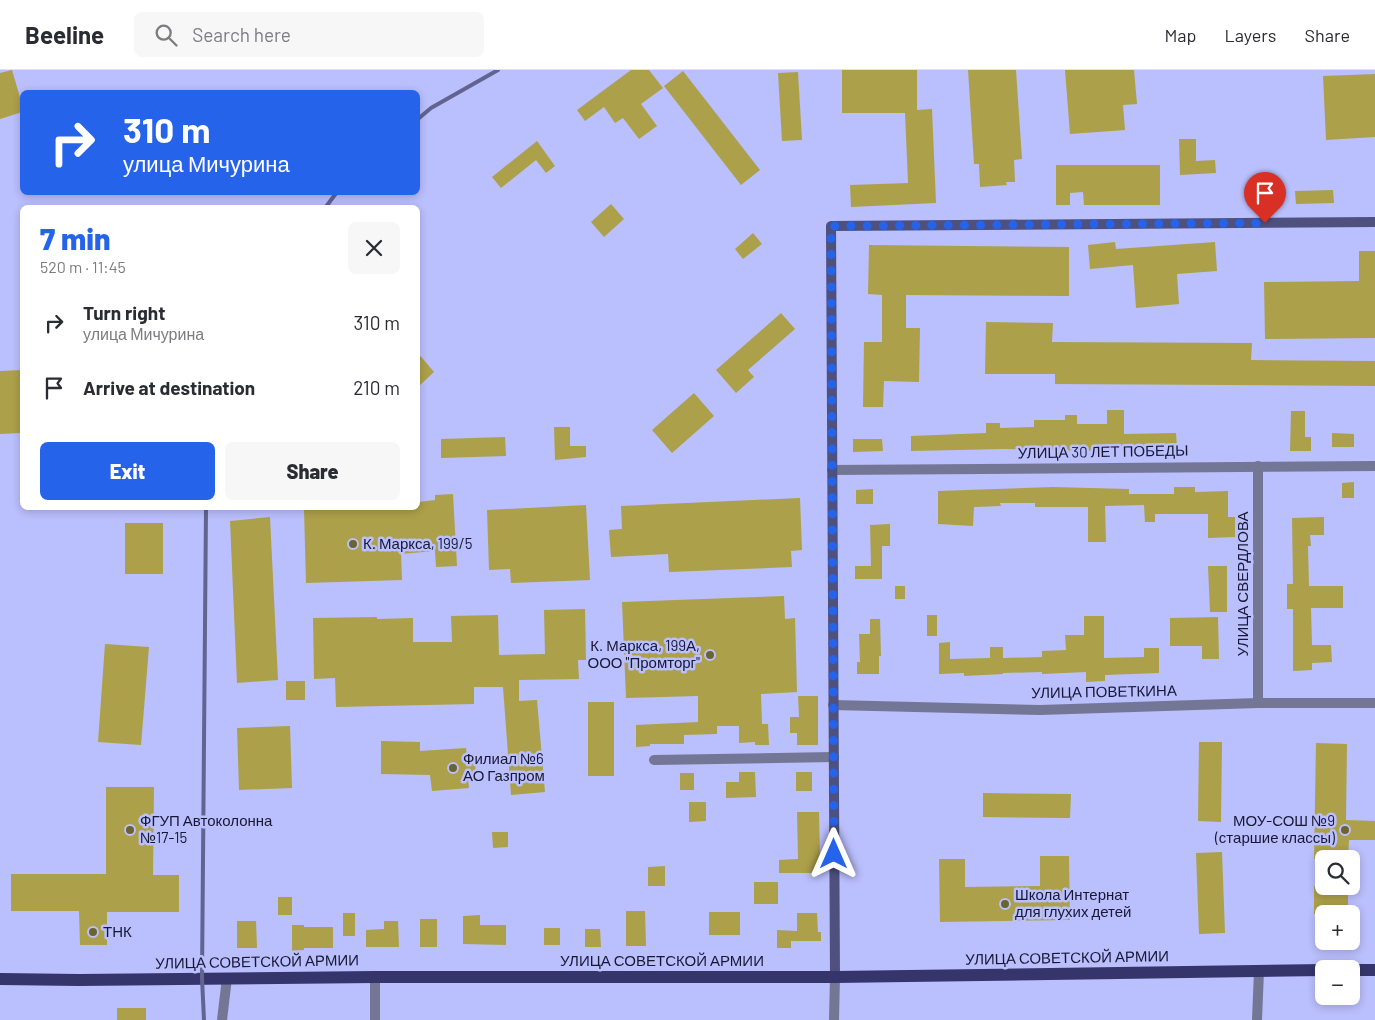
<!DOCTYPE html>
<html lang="en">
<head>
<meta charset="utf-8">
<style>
	body { margin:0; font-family:Barlow,sans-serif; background:#f7f7f7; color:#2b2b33; height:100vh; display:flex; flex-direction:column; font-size:19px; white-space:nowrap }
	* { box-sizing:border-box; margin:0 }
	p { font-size:16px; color:#7c7c81 }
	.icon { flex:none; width:28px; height:28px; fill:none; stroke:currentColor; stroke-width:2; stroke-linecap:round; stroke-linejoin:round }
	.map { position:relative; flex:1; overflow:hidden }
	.details { position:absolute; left:20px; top:135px; width:400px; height:305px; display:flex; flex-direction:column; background:#fff; border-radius:8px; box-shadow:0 2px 8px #0003 }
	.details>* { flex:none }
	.top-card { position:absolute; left:20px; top:20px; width:400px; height:105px; border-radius:8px; box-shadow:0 2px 8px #0003; background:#2563eb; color:#fff; overflow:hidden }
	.controls { position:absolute; left:1315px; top:780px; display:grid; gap:10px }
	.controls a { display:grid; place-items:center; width:45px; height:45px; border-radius:8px; background:#fff; box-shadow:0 2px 8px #0003; font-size:25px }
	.pin { position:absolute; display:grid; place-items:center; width:42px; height:42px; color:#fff; margin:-51px -21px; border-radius:50% 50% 50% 0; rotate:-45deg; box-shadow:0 0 5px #0007 }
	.pin .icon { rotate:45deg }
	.me { position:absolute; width:55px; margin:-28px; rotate:0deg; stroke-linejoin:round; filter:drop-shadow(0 0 4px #0008) }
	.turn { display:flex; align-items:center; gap:18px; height:105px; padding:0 20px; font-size:22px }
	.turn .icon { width:65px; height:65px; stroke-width:2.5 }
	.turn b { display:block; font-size:35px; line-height:42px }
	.round { display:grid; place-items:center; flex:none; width:52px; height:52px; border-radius:8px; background:#f7f7f7 }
	.overview { display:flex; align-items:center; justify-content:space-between; height:85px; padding:0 20px }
	h1 { font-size:30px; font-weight:800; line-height:38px; color:#2563eb }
	.action { display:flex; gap:10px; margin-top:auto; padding:10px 20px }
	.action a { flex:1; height:58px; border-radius:8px; background:#2563eb; color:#fff; font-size:20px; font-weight:800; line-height:58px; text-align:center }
	.action a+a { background:#f7f7f7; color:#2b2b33 }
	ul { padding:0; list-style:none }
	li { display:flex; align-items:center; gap:15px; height:65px; padding:0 20px }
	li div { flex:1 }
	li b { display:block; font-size:19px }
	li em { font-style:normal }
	header { display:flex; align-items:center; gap:30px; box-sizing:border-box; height:70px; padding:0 25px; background:#fff; border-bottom:1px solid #e1e1e2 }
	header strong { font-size:24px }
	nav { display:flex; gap:28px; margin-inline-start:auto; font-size:18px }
	.search { width:350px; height:45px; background:#f7f7f7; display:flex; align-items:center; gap:12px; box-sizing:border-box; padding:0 18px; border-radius:8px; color:#7c7c81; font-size:19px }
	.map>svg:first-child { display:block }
	.building { fill:#ada04a }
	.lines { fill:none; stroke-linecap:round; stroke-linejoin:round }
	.street { stroke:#747696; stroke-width:10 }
	.secondary { stroke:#4e507e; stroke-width:10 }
	.primary { stroke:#35356c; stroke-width:12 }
	.rail { stroke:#616490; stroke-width:4 }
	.route { stroke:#2563eb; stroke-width:9; stroke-dasharray:0 16.2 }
	.poi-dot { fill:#6b6430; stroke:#babffd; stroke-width:2 }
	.labels { text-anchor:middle; stroke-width:5; stroke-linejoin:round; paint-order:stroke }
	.street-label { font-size:15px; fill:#181835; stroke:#babffd }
	.poi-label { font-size:15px; fill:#181835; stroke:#babffd; text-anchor:start }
</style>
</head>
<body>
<header>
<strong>Beeline</strong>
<div class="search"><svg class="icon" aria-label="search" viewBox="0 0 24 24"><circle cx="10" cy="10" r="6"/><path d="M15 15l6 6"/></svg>Search here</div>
<nav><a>Map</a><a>Layers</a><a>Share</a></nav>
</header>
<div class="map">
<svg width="1375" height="950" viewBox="0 0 1375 950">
	<rect width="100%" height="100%" fill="#babffd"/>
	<g class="building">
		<polygon points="12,0 22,34 22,42 0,49 0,3"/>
		<polygon points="631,0 649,0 663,18 641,34 657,56 639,69 623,48 615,53 604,37 585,51 577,40"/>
		<polygon points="842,0 917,0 917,40 932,39 936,133 851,137 850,115 908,113 905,43 842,43"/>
		<polygon points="968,0 1016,0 1022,89 1014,90 1015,112 1006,112 1007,115 980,117 979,94 974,94"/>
		<polygon points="1065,0 1134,0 1137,34 1123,35 1125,60 1070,64"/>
		<polygon points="683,1 760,100 741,115 664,16"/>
		<polygon points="798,2 802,70 782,71 778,3"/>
		<polygon points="1375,4 1375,67 1326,70 1323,6"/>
		<polygon points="1179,69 1196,69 1196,91 1215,90 1216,103 1180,105"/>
		<polygon points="537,71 555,96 546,103 536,90 501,118 492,107"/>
		<polygon points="1056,95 1160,95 1160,135 1084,135 1083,122 1070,123 1070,135 1056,135"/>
		<polygon points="1333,120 1334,133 1296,134 1295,121"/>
		<polygon points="611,134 624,149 604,167 591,152"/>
		<polygon points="753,163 762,174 743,189 735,179"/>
		<polygon points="1115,172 1116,179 1215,172 1217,201 1177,204 1179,234 1136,238 1133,195 1090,199 1088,175"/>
		<polygon points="869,175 1069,177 1069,226 906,225 906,258 920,258 919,312 884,311 883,337 863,337 864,272 882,272 882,225 868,224"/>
		<polygon points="1359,181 1375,181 1375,268 1265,269 1264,212 1359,211"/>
		<polygon points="781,243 795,259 748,300 754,307 736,323 716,300"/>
		<polygon points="986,252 1053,253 1052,272 1252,273 1251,290 1375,291 1375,316 1055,314 1055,304 985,304"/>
		<polygon points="418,283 434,302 418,317"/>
		<polygon points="22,300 22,363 0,364 0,301"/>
		<polygon points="694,323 714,346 672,383 652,360"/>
		<polygon points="1107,340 1124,340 1124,364 1176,363 1177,378 1100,379 1100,381 1004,379 911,381 911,366 986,363 986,353 1000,353 1000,358 1034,357 1034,350 1065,350 1065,345 1077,345 1077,354 1107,354"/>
		<polygon points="1291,341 1305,341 1305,367 1311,367 1311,381 1290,381"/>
		<polygon points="554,357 570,357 570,376 586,376 586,387 555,390"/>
		<polygon points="1332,363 1354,364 1354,377 1332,377"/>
		<polygon points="505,367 506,386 441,388 441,369"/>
		<polygon points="853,369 882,369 883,381 853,382"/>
		<polygon points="1354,412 1354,428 1342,428 1342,413"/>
		<polygon points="1053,417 1129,419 1129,424 1174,424 1174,417 1195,417 1195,422 1228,421 1228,447 1235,447 1235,467 1208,468 1208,444 1155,444 1155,452 1145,452 1144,435 1105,436 1106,472 1088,472 1088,437 1035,437 1035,433 1000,433 1001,436 974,437 973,456 938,454 938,421"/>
		<polygon points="873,419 873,434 856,434 856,420"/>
		<polygon points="453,424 457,496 436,497 435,481 401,484 402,510 306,513 304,439 418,438 418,432 435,430 435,425"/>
		<polygon points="800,428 802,480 791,481 792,497 669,502 668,484 611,487 609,460 622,459 621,436"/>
		<polygon points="586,435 590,510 511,513 510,499 489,500 487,440"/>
		<polygon points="270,447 278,610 237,613 230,451"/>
		<polygon points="1324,447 1324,465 1310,465 1311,476 1308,476 1309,516 1343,516 1343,538 1311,538 1312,575 1331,575 1332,592 1312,593 1312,600 1293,601 1293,539 1287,539 1287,514 1293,514 1292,448"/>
		<rect x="125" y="453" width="38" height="51"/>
		<polygon points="890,454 890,476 882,476 882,509 855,509 855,496 871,496 870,455"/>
		<polygon points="1208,496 1227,496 1227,542 1210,542"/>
		<rect x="895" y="516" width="10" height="13"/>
		<polygon points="784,526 785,549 795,548 797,622 761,624 762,654 768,654 769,675 755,675 755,672 739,673 739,656 717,656 717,664 684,665 684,674 650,674 650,676 636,677 636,655 698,652 698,626 626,628 622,532"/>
		<polygon points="585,539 586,590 578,590 579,609 519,610 519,631 537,630 545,722 511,725 503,617 474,617 474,634 336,637 335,608 314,609 313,548 377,547 377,549 413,548 413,572 452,572 451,546 498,545 499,585 545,584 544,540"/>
		<rect x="927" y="545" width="10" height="21"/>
		<polygon points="1084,546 1104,546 1104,588 1144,587 1144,578 1159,578 1159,603 1105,605 1105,611 1086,612 1086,602 1042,604 1042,602 1003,603 1003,604 964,606 964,603 939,604 939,573 950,572 950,589 990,588 990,577 1003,577 1003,588 1042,587 1042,581 1066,580 1065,565 1084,565"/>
		<polygon points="1218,547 1219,589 1202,589 1202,576 1170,576 1170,548"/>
		<polygon points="870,549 880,549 881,586 879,586 879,604 857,604 857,592 860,592 859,564 870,564"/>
		<polygon points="105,574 149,577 141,675 98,672"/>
		<rect x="286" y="611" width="19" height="19"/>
		<polygon points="798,626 818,626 818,675 797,675 797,663 790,663 790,647 799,647"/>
		<rect x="588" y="632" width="26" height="74"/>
		<polygon points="290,656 292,718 239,720 237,658"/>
		<polygon points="381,671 420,672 420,681 466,678 467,686 475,686 476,710 468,710 469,718 432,721 430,705 381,704"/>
		<polygon points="1199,672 1222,672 1221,752 1198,751"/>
		<polygon points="1316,673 1347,674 1346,750 1375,751 1375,770 1349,770 1348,789 1314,789"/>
		<polygon points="739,702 755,702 756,727 726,728 726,712 739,712"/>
		<rect x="796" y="702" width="16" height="19"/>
		<rect x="680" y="703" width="14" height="17"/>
		<polygon points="106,717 154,717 153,805 179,805 179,842 107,842 107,875 80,875 79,841 11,841 11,804 106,804"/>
		<polygon points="983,723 1071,724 1070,748 983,747"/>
		<polygon points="689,732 706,732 706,751 689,752"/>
		<polygon points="797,742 819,742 820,789 822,789 822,803 779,803 779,790 798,789"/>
		<polygon points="492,762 508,762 508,777 493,778"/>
		<polygon points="1222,782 1225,863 1199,864 1196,783"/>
		<polygon points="1040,786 1069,786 1070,850 940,852 939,789 965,789 965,817 1040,816"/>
		<polygon points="665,796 665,816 648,816 648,797"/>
		<rect x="754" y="812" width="24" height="22"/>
		<rect x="1314" y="816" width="34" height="28"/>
		<rect x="278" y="827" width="14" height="18"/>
		<polygon points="626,841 645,841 646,876 626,876"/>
		<rect x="709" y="842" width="31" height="23"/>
		<rect x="343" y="843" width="12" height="23"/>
		<polygon points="797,843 817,843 818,862 821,862 821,871 791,871 791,878 777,878 777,860 797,861"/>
		<polygon points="480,845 480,855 506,855 506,875 463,874 463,846"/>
		<rect x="420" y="849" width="17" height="28"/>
		<polygon points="237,851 256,851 257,878 237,878"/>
		<polygon points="384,851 398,851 399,877 366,877 366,860 384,859"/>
		<polygon points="292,855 304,855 304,857 333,857 333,878 304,878 304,880 292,881"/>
		<rect x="544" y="858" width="16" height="17"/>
		<polygon points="585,859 600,859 601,877 585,877"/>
		<rect x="117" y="938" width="29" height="12"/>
	</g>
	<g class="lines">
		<g class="street">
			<polyline points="1258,396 1258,633"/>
			<polyline points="832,400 1375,396"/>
			<polyline points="833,635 1040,640 1258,633 1375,633"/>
			<polyline points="654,690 834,687"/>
			<polyline points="375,907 375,950"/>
			<polyline points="222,950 227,908"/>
			<polyline points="834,950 835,907"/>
			<polyline points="1257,950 1259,901"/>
		</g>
		<polyline class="secondary" points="835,907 831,156 1375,152"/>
		<g class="primary">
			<polyline points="1351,900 1375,900"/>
			<polyline points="0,909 79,910 375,907 835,907 1324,900"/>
		</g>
		<g class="rail">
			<polyline points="418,49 431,38 498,0"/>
			<polyline points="325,138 337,122"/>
			<polyline points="204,950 202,908 206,438"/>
		</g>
	</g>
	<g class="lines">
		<polyline class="route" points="834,784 831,156 1265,153"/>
	</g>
	<g class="poi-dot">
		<circle cx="353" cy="474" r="5"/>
		<circle cx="710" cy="585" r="5"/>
		<circle cx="453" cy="698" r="5"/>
		<circle cx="130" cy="760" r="5"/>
		<circle cx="1345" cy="760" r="5"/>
		<circle cx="1005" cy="834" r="5"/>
		<circle cx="93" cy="862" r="5"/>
	</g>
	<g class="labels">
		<g class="street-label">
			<text transform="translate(1103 382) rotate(-1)" y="5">УЛИЦА 30 ЛЕТ ПОБЕДЫ</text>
			<text transform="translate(1243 514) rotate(-90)" y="5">УЛИЦА СВЕРДЛОВА</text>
			<text transform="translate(1104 622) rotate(-1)" y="5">УЛИЦА ПОВЕТКИНА</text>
			<text transform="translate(1067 888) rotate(-1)" y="5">УЛИЦА СОВЕТСКОЙ АРМИИ</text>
			<text x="662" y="896">УЛИЦА СОВЕТСКОЙ АРМИИ</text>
			<text transform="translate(257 892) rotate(-1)" y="5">УЛИЦА СОВЕТСКОЙ АРМИИ</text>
		</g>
		<g class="poi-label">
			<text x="363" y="479">К. Маркса, 199/5</text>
			<text x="700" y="581" text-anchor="end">К. Маркса, 199А,<tspan x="700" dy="17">ООО "Промторг"</tspan></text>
			<text x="463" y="694">Филиал №6<tspan x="463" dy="17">АО Газпром</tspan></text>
			<text x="140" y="756">ФГУП Автоколонна<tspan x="140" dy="17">№17-15</tspan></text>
			<text x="1335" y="756" text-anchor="end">МОУ-СОШ №9<tspan x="1335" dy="17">(старшие классы)</tspan></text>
			<text x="1015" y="830">Школа Интернат<tspan x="1015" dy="17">для глухих детей</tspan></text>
			<text x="103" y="867">ТНК</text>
		</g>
	</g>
</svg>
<div class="controls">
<a><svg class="icon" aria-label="search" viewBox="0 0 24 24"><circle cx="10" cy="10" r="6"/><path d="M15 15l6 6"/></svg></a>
<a>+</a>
<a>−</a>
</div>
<div class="pin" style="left:1265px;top:153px;background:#d93025"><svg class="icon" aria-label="arrive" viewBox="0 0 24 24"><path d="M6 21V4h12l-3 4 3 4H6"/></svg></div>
<svg class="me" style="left:834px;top:784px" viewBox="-20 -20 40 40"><path d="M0-17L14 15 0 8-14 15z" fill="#2563eb" stroke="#fff" stroke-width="4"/></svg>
<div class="top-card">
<div class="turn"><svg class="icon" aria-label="right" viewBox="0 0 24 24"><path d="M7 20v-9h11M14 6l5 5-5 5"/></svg><div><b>310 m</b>улица Мичурина</div></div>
</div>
<section class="details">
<div class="overview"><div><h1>7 min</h1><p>520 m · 11:45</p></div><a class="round"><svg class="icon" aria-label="close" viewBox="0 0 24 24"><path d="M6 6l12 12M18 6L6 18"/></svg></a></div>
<ul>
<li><svg class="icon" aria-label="right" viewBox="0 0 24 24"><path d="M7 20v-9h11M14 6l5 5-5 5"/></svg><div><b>Turn right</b><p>улица Мичурина</p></div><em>310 m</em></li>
<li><svg class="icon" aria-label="arrive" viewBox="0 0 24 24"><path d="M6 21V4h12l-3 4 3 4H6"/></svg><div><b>Arrive at destination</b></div><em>210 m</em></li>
</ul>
<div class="action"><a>Exit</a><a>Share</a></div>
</section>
</div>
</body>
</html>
